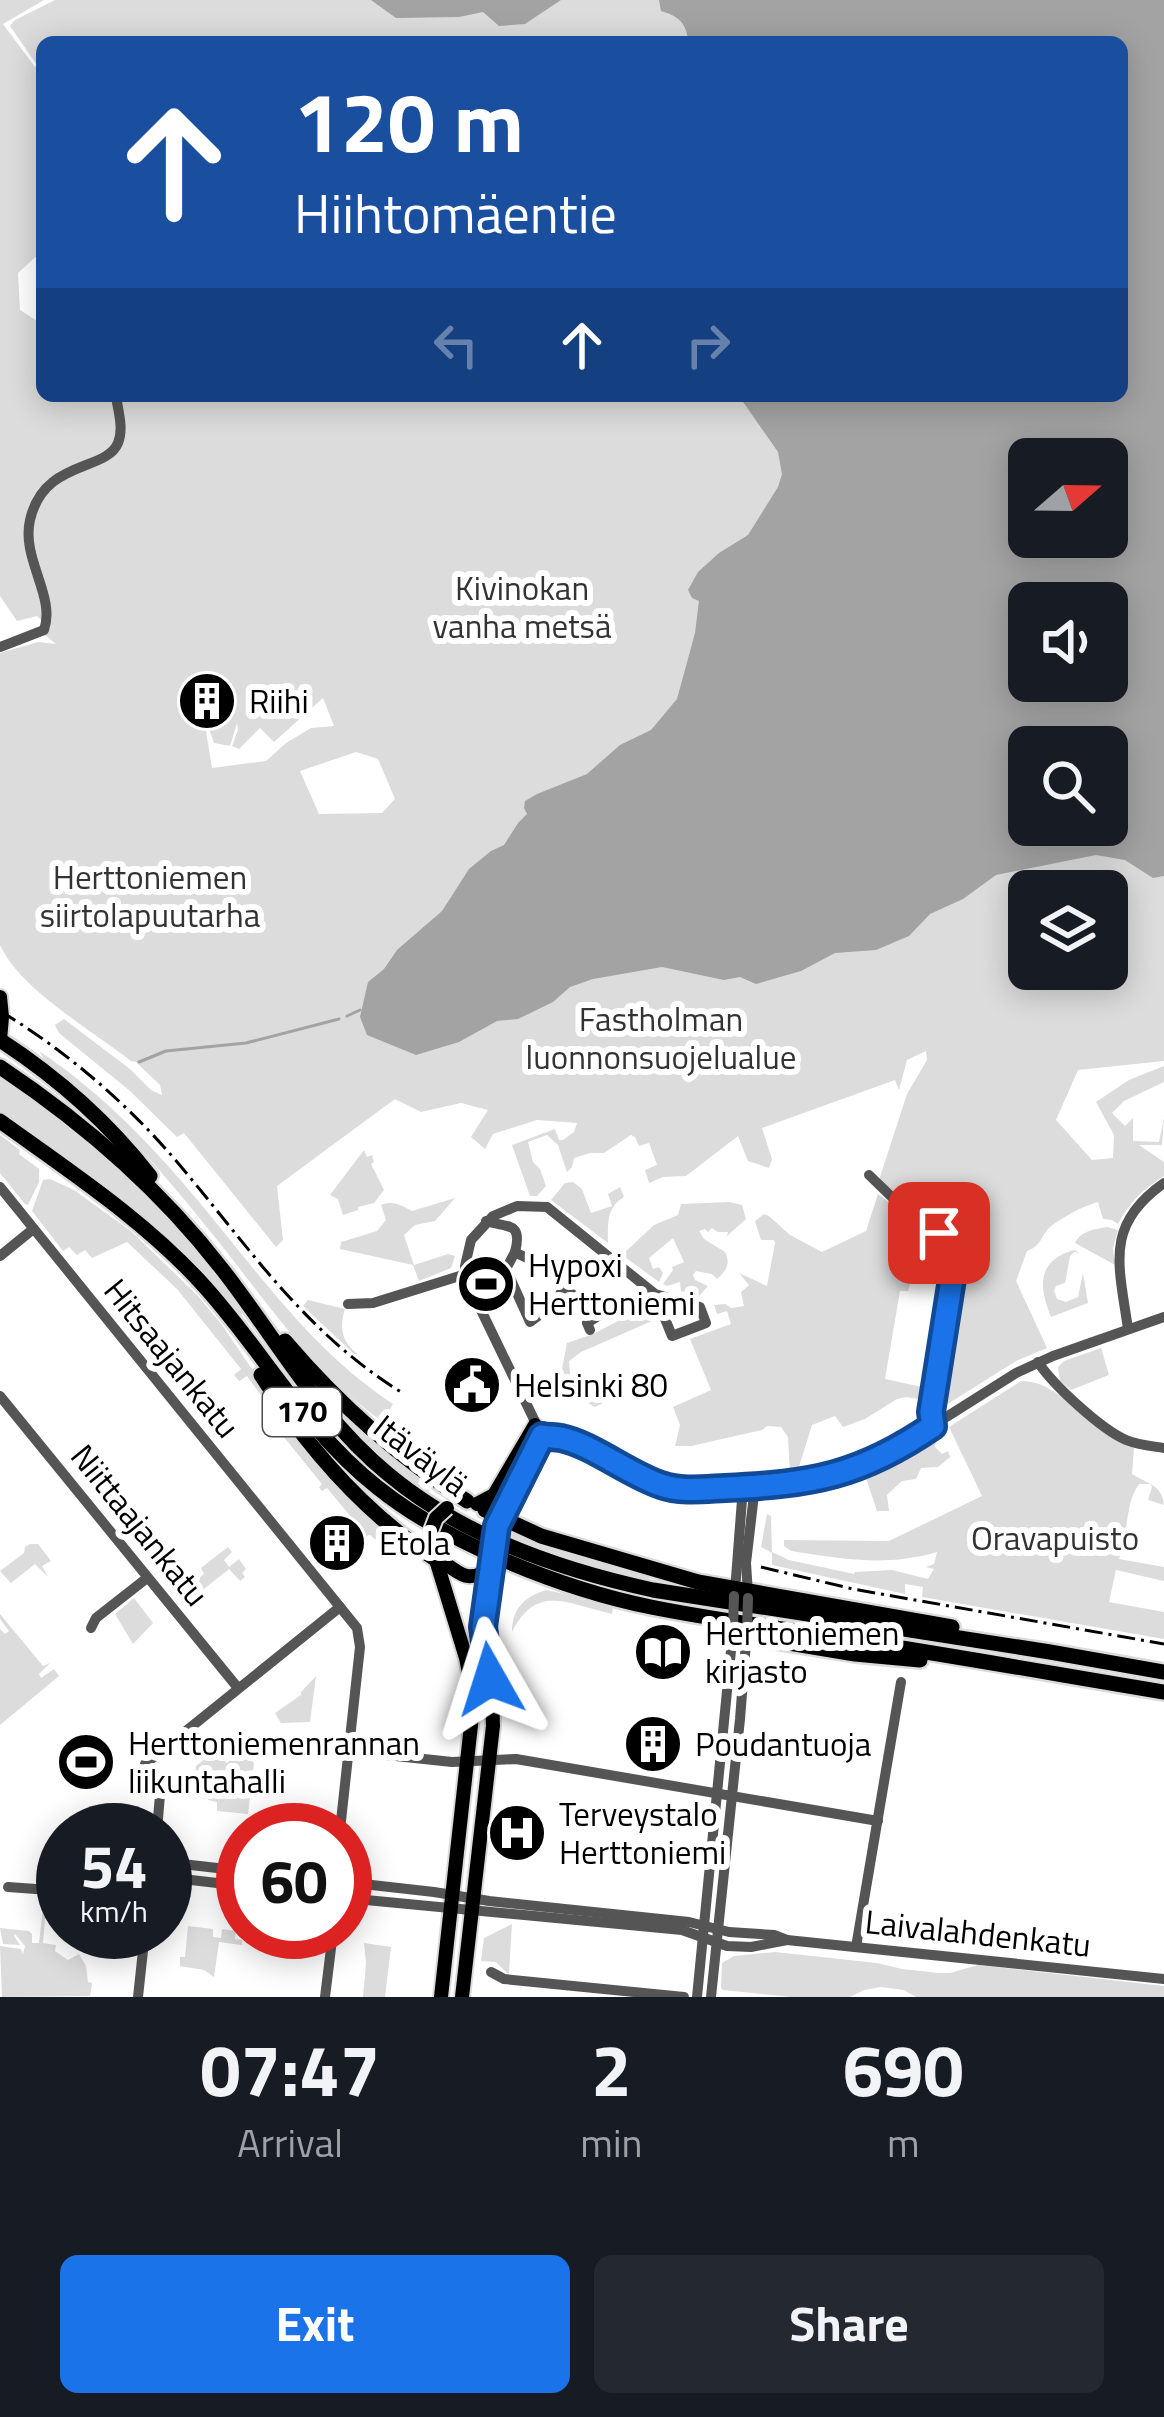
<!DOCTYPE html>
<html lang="en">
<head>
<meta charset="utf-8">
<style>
	body { margin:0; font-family:"Titillium Web",sans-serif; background:#242831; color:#f1f3f6; height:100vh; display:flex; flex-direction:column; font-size:45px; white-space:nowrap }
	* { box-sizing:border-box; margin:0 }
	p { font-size:39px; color:#9ea1a6 }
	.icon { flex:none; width:66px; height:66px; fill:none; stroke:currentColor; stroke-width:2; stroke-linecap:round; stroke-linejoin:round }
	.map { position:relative; height:1997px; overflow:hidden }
	.panel { display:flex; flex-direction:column; background:#171b24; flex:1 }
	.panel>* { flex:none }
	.top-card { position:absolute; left:36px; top:36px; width:1092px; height:366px; border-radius:18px; box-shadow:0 6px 30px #0003; background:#1a4fa0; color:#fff; overflow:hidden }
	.needle { width:78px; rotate:70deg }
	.buttons { position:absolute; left:1008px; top:438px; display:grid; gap:24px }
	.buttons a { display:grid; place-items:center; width:120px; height:120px; border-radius:18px; background:#171b24; box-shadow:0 6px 30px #0003; font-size:60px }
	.speed { position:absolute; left:36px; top:1803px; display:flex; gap:24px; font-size:60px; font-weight:700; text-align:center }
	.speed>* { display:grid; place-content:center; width:156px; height:156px; border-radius:50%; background:#171b24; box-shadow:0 6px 30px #0003; line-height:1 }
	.speed small { font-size:30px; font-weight:400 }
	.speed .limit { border:18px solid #d22; background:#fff; color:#111 }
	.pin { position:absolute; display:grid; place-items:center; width:102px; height:102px; color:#fff; margin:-51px; border-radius:24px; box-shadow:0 6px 18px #0006 }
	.me { position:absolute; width:132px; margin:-66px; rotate:354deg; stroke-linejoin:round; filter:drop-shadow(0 0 9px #0008) }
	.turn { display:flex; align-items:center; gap:42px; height:252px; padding:0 60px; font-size:54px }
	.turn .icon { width:156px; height:156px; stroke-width:2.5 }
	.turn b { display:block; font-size:84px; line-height:102px }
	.lanes { display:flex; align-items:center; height:114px; padding:0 60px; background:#0003; justify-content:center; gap:60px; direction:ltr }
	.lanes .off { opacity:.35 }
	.eta { display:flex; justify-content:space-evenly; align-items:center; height:204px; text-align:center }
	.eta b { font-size:72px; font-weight:700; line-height:84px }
	.primary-button { display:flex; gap:24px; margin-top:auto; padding:24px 60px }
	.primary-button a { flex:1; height:138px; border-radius:18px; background:#1a73e8; color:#fff; font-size:48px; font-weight:700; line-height:138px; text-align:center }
	.primary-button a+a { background:#242831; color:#f1f3f6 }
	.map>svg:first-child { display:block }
	.green { fill:#dcdcdc; fill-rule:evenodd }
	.water { fill:#a3a3a3; fill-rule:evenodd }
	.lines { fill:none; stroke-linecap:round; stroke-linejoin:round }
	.stream { stroke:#a3a3a3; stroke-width:3 }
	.major-casing { stroke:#dbdbdb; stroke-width:18 }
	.highway-casing { stroke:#dbdbdb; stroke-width:20 }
	.minor { stroke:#555; stroke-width:10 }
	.major { stroke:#000; stroke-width:14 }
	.highway { stroke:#000; stroke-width:15 }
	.rail { stroke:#000; stroke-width:3; stroke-dasharray:18 6 3 6; stroke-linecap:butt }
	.major-bridge-casing { stroke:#dbdbdb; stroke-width:18; stroke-linecap:butt }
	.minor-bridge { stroke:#555; stroke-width:10 }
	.major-bridge { stroke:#000; stroke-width:14 }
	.route-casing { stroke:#114b97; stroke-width:30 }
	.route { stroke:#1a73e8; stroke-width:21 }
	.labels { text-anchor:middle; stroke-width:12; stroke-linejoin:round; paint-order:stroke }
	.shield { fill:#fff; stroke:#4c4c4c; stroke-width:3 }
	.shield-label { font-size:30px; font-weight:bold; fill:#000 }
	.park-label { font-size:33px; fill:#333; stroke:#fff }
	.poi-label { font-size:33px; fill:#000; stroke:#fff; text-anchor:start }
	.street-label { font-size:33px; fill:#000; stroke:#fff }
</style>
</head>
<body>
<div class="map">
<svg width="1164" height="1997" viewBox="0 0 1164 1997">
	<rect width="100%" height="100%" fill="#fff"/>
	<g class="green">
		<path d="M0 0H44L3 24 35 67 37 65 10 26 15 20 55 0H665L688 24 692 42H42V251L18 273 20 310 42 324V396H1122V42L808 0H1164V1061L1078 1070 1056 1120 1092 1160 1113 1158 1114 1135 1096 1102 1129 1080 1164 1066V1082L1124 1101 1112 1113 1125 1126 1133 1118V1141L1159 1142 1164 1118 1162 1145H1139L1164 1162V1176C1143 1189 1129 1203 1118 1224L1112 1220 1103 1219 1098 1202C1081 1207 1067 1215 1054 1224 1040 1233 1044 1245 1027 1251L1016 1281 1047 1348 1016 1361 943 1407 938 1400 967 1234 949 1235 879 1180 907 1094 927 1060 926 1051 907 1060 899 1090 895 1080 762 1128 772 1159 769 1168 748 1161 738 1136 686 1176 663 1177 649 1183 645 1170 657 1165 649 1143 639 1146 635 1137 631 1135 604 1153H590L574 1158 572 1167 567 1172 558 1145 547 1135 528 1142 533 1162 540 1169 546 1186 537 1196H530L512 1145 555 1129 559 1140H563L574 1132 577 1123 537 1120 493 1134 485 1149 471 1137 488 1110 461 1103 421 1112 395 1099 277 1186 283 1240 276 1247 184 1133 177 1137 130 1091 59 1033 55 1025 64 1019 130 1069 151 1090 162 1095 160 1085 136 1062 131 1061C90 1029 21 990 0 945V653L38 642 56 644 45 635 50 628 37 616 17 621 0 596ZM1029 459H1107V537H1029ZM1029 603H1107V681H1029ZM323 698 334 726 311 728 286 743 266 761 212 768 205 725 208 726 214 743 230 746 237 723 238 730 232 746 239 749 260 728 274 742ZM1029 747H1107V825H1029ZM356 752 378 759 395 799 382 813 319 814 300 771ZM1029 891H1107V969H1029Z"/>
		<path d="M39 1051C95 1088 145 1138 189 1190 254 1266 308 1348 393 1404L383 1422C322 1379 278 1318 233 1260 195 1211 155 1164 114 1119 93 1096 53 1077 39 1051Z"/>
		<path d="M0 1076C98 1137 174 1221 245 1311L243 1314 237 1316C217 1291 197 1266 174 1245 121 1195 59 1154 0 1112Z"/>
		<polygon points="0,1135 20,1150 19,1154 39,1169 39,1182 28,1205 25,1204 0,1173"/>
		<polygon points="364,1150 367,1157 372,1155 374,1162 371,1164 384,1190 374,1203 358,1207 358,1210 343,1215 338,1199 330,1195"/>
		<polygon points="50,1179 74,1190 132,1232 198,1296 222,1325 297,1436 327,1475 398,1542 391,1540 382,1545 370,1535 367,1536 327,1488 322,1491 319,1487 322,1484 283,1436 287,1432 247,1376 239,1381 234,1375 241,1369 177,1289 127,1242 92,1258 85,1250 77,1255 69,1247 63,1251 32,1211 43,1180"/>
		<path d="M573 1182 582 1189 591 1213 612 1206 608 1194 620 1187 624 1197C606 1207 608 1225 608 1243L551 1200 565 1183Z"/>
		<polygon points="878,1194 940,1241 947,1251 948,1260 940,1258 942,1249 923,1241 908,1291 900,1291 885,1379 927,1388 925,1400 906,1397 897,1399 865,1419 843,1427 835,1416 812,1425 797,1473 790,1473 788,1437 781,1427 767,1426 762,1430 691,1446 675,1446 680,1425 673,1407 711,1390 690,1339 731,1324 727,1311 717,1314 714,1305 725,1304 731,1308 744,1306 741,1292 749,1285 739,1273 767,1286 775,1243 774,1240 761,1240 755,1221 764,1214 769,1216 790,1235 822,1252 866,1231"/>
		<path d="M455 1198 435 1221 415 1225 404 1235 414 1265 448 1254 455 1256 451 1268 419 1281 413 1265 340 1249 341 1242 377 1231 386 1220 381 1205C393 1200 401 1205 412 1211Z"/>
		<path d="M729 1202 742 1205 746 1219 727 1236 728 1232H718L712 1228 708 1232 705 1229 699 1231 704 1239 725 1252C731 1264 726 1271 717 1279L712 1274 696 1271 693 1275 695 1280 708 1286 699 1296 681 1291 680 1282 667 1286 663 1284 673 1270 672 1267 684 1262 673 1238 649 1258 653 1269 659 1267 663 1273 659 1282 622 1255 654 1225 678 1215 681 1204Z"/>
		<path d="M1107 1227 1118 1230 1113 1248 1115 1265 1075 1243C1081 1231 1094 1229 1107 1227Z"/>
		<path d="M1074 1250 1080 1253 1074 1252 1070 1256 1065 1283 1056 1286 1054 1291 1057 1299 1066 1302 1078 1297 1083 1273 1088 1303 1051 1317C1039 1287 1036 1261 1074 1250Z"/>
		<path d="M308 1300 345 1309C339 1327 342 1343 358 1354H354L303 1306Z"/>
		<polygon points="645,1307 652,1321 581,1352 569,1361 571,1386 575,1390 593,1387 614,1377 617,1385 622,1383 626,1392 595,1407 570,1393 560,1379 567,1343 593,1334"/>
		<polygon points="1101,1348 1109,1375 1071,1390 1060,1381 1058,1367 1064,1361"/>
		<path d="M1021 1381C1064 1381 1092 1435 1134 1448L1132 1474C1147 1484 1162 1484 1164 1505L1148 1500 1152 1487 1150 1484H1139C1124 1505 1129 1535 1119 1559L1164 1567V1581L1116 1570 1109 1602 1164 1612V1639L922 1597 923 1587 905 1584V1594L772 1565V1553L761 1547 767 1514 771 1516 772 1552 789 1560 854 1574 855 1572 892 1570 928 1579 934 1569 926 1567 934 1564 937 1552C886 1567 843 1559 791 1551L784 1546V1540L889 1541 982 1496 949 1427Z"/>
		<polygon points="326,1393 431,1484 428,1494 424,1494 385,1466 321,1396"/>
		<polygon points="937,1434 935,1447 942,1454 948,1451 950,1457 938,1467 921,1468 916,1479 902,1481 887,1495 889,1511 877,1511 865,1475 886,1465"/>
		<polygon points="511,1530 650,1571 649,1583 608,1576 523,1544 510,1538"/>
		<polygon points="30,1544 38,1544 51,1561 42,1566 48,1577 35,1564 11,1583 0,1571 24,1553 25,1547"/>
		<polygon points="228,1547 232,1552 224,1560 229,1567 239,1559 246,1569 242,1573 245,1577 240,1581 229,1569 185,1604 178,1595 204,1574 201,1568"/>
		<path d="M546 1590 612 1604 631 1611 613 1608 612 1614C567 1604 537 1583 512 1632 512 1610 523 1597 546 1590Z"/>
		<polygon points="134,1598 153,1623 133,1644 115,1614"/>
		<polygon points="0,1614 43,1666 50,1663 39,1674 41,1678 54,1669 59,1676 0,1725 0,1629 5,1634 9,1631 0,1619"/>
		<polygon points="316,1676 310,1722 281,1723 275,1713 301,1695 301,1692"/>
		<polygon points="238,1744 254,1763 248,1814 217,1811 217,1802 208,1800 208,1797 214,1798 214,1794 207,1792 206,1799 201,1798 203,1787 218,1790 219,1787 201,1783 195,1775 196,1766 210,1755 217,1754 227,1763 235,1756 231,1749"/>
		<polygon points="43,1908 46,1908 43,1943 56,1945 55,1951 68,1960 79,1954 86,1966 88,1982 92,1983 90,1996 2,1997 0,1946 21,1949 23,1954 25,1946 15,1934 14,1936 20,1945 3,1944 0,1928 29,1931 32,1934 32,1943 39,1943"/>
		<polygon points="512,1924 509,1973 507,1973 496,1962 481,1961 484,1938"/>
		<polygon points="188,1926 213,1929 213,1937 221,1938 222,1929 236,1931 235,1939 242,1940 242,1945 219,1942 214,1977 204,1970 180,1966 180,1957 185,1957"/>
		<polygon points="364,1943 391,1947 385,1997 363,1997 366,1963"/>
		<polygon points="775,1952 877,1963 902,1969 939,1973 950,1973 978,1965 1164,1986 1164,1997 916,1997 904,1990 881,1987 864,1990 850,1997 791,1997 723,1990 721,1988 722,1963 734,1956"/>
	</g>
	<g class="water">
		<polygon points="371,0 561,0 525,24 499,26 483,12 459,17 396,18"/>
		<path d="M659 0H1164V876L1153 878 1125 860 1096 855 996 875 963 899 930 914 909 936 876 950 835 953 801 971 756 984 740 977 724 980 662 967 593 979 570 987 553 1002 518 1019 497 1021 459 1042 416 1055 367 1035 360 1017 368 982 384 969 397 950 442 911 469 869 491 851 504 845 518 823 527 814 524 808 525 801 537 794 587 774 620 745 651 730 677 699 695 633 699 601 692 598 688 590 698 572 719 553 748 535 778 487 782 474 778 452 739 396H1122V42H688C687 23 678 16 661 11ZM1029 459H1107V537H1029ZM1029 603H1107V681H1029ZM1029 747H1107V825H1029Z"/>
	</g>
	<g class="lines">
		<g class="stream">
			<polyline points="347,1016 360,1010"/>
			<polyline points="139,1062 166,1051 246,1043 339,1019"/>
		</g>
		<defs>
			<g id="major">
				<polyline points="0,997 2,1017 0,1040"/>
				<polyline points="477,1504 494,1495 535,1425"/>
				<polyline points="497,1526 542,1436"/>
				<polyline points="431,1531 432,1547 466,1658 474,1698 441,1997"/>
				<path d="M435 1559C461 1569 461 1586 491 1569"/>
				<polyline points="462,1997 493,1726 492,1696 483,1627 492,1561"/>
			</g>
			<g id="highway">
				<path d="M0 1040C57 1077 108 1122 150 1176"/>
				<path d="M0 1067C84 1123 160 1189 222 1269 276 1338 319 1418 388 1474 462 1536 560 1570 653 1590L1050 1652 1164 1672"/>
				<path d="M0 1121C71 1172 147 1222 205 1287 265 1354 305 1430 377 1487 448 1544 563 1589 651 1607 720 1621 789 1629 858 1641 960 1657 1062 1675 1164 1692"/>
				<path d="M285 1341C337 1402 399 1458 467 1501"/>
				<path d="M261 1375C307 1447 363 1512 435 1559"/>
				<polyline points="485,1510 541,1536 698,1582 952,1627"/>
				<polyline points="733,1634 855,1654 920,1660"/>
			</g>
		</defs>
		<use href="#major" class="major-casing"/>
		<use href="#highway" class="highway-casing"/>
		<g class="minor">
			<path d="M0 647 44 630C56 596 21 559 30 520 44 459 106 472 118 443 124 428 118 411 116 396"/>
			<polyline points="869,1175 897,1202 947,1239 954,1250 954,1266 931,1412 933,1426"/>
			<polyline points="0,1187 357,1628 360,1647 340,1830"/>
			<path d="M486 1221C507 1228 523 1221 515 1252 525 1258 547 1266 553 1272 574 1291 558 1293 594 1301L600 1315 587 1323 590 1330"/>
			<polyline points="515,1252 506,1269 530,1322 554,1304 564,1288"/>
			<polyline points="0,1256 32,1230"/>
			<polyline points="348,1304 373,1303 466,1274"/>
			<path d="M1128 1329C1119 1265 1104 1225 1164 1183"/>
			<path d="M1038 1362C1053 1385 1101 1429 1126 1440 1138 1445 1151 1446 1164 1448"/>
			<polyline points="0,1396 238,1688"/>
			<path d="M535 1425 552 1428 562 1438C595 1454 629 1476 663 1486 684 1492 707 1489 728 1488 781 1485 835 1481 883 1457L1016 1373 1053 1356 1164 1317"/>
			<polyline points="562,1438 542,1436 480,1308 466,1274 465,1266 471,1240 493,1216 517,1206 547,1207 655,1294 700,1307 706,1323 672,1336 655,1294"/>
			<polyline points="735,1591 743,1487"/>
			<polyline points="748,1594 746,1563 755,1486"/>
			<polyline points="91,1628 96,1618 147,1578"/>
			<polyline points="349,1751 452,1762 516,1759 878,1821"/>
			<polyline points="157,1830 160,1795 144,1771 145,1764 340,1607"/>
			<polyline points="165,1862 243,1871"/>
			<polyline points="165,1877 243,1886"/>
			<polyline points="345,1882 434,1892 489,1901 689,1922 729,1932 774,1935 787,1940 1164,1979"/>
			<polyline points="8,1887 63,1891"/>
			<polyline points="345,1898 682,1930 727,1946 751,1947 787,1940"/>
			<polyline points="856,1947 901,1682"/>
			<polyline points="491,1972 504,1979 684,1997"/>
			<polyline points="138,1997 145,1932"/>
			<polyline points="325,1997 333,1932"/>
			<polyline points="697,1997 733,1630"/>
			<polyline points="711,1997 740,1719 747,1630"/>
		</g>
		<use href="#major" class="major"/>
		<use href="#highway" class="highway"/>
		<g class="rail">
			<path d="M0 1011C70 1053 136 1111 188 1175 255 1256 309 1335 401 1392"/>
			<polyline points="761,1567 853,1589 1164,1644"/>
		</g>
		<defs>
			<g id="major-bridge">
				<polyline points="431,1531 436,1518 447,1508"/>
				<polyline points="492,1561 497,1533"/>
			</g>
		</defs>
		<use href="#major-bridge" class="major-bridge-casing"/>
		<g class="minor-bridge">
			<polyline points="733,1628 734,1596"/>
			<polyline points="747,1630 748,1598"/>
		</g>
		<use href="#major-bridge" class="major-bridge"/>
	</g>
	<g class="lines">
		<defs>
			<path id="route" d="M490 1679 483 1627 497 1526 542 1436C548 1437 555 1437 561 1438 591 1444 630 1475 661 1485 681 1492 704 1489 725 1488 812 1484 860 1476 933 1426L931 1412 955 1260 952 1246 939 1233"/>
		</defs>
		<use href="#route" class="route-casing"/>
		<use href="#route" class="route"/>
	</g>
	<defs>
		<symbol id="building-disc" viewBox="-11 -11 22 22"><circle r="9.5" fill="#000" stroke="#fff"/><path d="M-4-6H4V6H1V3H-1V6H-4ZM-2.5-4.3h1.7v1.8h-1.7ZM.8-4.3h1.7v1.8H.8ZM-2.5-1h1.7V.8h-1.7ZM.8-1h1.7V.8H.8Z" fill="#fff"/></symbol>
		<symbol id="stadium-disc" viewBox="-11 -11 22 22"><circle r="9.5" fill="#000" stroke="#fff"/><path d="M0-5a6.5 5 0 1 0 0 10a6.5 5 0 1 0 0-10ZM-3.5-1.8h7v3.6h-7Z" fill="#fff"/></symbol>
		<symbol id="civic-disc" viewBox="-11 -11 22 22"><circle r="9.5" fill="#000" stroke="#fff"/><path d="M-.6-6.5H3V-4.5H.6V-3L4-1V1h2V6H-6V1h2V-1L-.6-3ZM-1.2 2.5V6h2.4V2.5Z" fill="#fff"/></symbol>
		<symbol id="library-disc" viewBox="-11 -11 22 22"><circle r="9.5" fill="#000" stroke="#fff"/><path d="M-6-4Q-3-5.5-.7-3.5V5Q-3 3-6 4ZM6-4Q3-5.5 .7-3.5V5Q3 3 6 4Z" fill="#fff"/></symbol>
		<symbol id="hospital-disc" viewBox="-11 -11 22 22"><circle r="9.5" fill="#000" stroke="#fff"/><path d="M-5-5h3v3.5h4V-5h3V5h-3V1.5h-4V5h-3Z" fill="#fff"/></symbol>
	</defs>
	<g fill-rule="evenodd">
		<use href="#building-disc" x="174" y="668" width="66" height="66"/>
		<use href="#stadium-disc" x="453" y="1251" width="66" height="66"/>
		<use href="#civic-disc" x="439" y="1352" width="66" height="66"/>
		<use href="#building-disc" x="304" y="1510" width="66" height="66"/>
		<use href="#library-disc" x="630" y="1619" width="66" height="66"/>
		<use href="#building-disc" x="620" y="1711" width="66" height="66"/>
		<use href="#stadium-disc" x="53" y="1729" width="66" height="66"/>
		<use href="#hospital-disc" x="484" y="1800" width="66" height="66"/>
	</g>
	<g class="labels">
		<rect class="shield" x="263" y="1388" width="78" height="48" rx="9"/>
		<g class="shield-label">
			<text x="302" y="1422">170</text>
		</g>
		<g class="park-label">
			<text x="522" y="600">Kivinokan<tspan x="522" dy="38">vanha metsä</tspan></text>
			<text x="150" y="889">Herttoniemen<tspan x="150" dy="38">siirtolapuutarha</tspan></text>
			<text x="661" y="1031">Fastholman<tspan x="661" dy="38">luonnonsuojelualue</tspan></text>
			<text x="1055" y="1550">Oravapuisto</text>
		</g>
		<g class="poi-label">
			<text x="249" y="713">Riihi</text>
			<text x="528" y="1277">Hypoxi<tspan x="528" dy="38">Herttoniemi</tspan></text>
			<text x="514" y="1397">Helsinki 80</text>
			<text x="379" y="1555">Etola</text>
			<text x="705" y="1645">Herttoniemen<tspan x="705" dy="38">kirjasto</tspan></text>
			<text x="128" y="1755">Herttoniemenrannan<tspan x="128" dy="38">liikuntahalli</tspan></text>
			<text x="695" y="1756">Poudantuoja</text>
			<text x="559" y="1826">Terveystalo<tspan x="559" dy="38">Herttoniemi</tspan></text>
		</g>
		<g class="street-label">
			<text transform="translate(172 1358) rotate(51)" y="12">Hitsaajankatu</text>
			<text transform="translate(421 1455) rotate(38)" y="12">Itäväylä</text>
			<text transform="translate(140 1525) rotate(51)" y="12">Niittaajankatu</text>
			<text transform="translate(978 1933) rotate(6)" y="12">Laivalahdenkatu</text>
		</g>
	</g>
</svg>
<div class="buttons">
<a><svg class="needle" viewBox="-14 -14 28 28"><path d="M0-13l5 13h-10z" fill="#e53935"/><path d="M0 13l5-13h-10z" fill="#9ea1a6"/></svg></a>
<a><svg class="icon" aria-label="sound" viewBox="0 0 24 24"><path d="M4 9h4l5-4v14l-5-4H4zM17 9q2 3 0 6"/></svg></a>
<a><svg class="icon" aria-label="search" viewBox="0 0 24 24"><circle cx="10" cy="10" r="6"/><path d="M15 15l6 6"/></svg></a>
<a><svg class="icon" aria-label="layers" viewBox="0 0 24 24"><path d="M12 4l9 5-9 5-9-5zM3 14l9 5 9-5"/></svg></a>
</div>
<div class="speed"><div>54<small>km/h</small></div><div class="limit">60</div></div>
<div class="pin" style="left:939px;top:1233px;background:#d93025"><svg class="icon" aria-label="arrive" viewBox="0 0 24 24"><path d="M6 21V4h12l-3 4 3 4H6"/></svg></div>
<svg class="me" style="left:490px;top:1679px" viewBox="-20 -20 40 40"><path d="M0-17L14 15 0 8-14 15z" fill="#1a73e8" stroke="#fff" stroke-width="4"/></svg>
<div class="top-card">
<div class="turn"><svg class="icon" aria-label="ahead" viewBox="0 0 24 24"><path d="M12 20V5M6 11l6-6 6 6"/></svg><div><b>120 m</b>Hiihtomäentie</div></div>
<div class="lanes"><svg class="icon off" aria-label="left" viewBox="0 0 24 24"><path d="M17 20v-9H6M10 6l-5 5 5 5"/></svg><svg class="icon" aria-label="ahead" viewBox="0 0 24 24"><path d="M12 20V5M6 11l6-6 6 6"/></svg><svg class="icon off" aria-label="right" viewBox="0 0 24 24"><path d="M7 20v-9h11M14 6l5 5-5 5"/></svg></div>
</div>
</div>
<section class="panel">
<div class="eta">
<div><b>07:47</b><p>Arrival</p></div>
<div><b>2</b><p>min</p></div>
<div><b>690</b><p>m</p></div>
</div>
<div class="primary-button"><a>Exit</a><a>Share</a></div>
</section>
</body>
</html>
